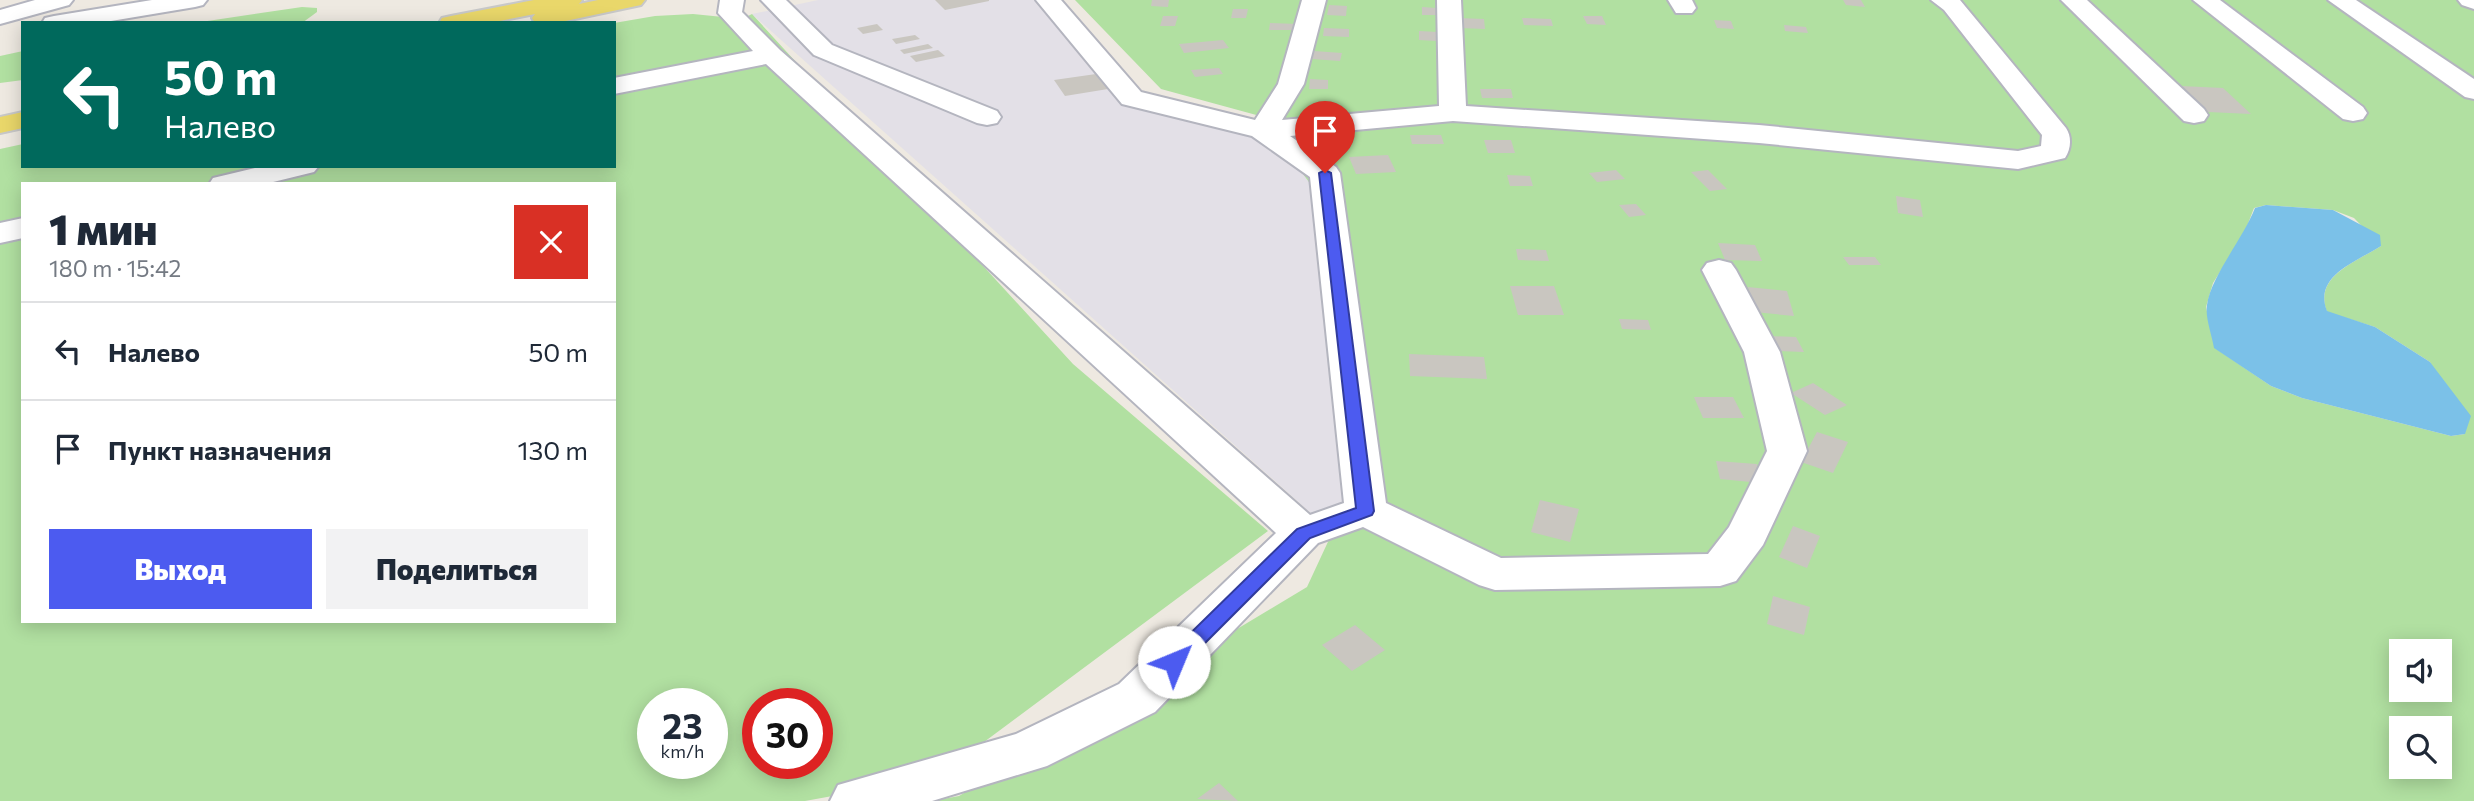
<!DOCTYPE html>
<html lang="ru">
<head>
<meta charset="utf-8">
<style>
	body { margin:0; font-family:Commissioner,sans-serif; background:#f2f2f3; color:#1f2937; height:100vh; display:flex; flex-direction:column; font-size:26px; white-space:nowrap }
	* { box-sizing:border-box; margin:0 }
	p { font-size:23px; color:#747a83 }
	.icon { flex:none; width:38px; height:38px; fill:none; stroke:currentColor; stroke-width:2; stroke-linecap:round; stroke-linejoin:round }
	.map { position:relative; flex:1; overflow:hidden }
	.side { position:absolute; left:21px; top:182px; width:595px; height:441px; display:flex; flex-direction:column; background:#fff; border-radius:0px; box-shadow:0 4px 18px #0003 }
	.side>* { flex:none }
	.hud { position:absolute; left:21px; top:21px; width:595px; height:147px; border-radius:0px; box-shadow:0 4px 18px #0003; background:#00695c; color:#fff; overflow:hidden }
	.controls { position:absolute; left:2389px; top:639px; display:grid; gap:14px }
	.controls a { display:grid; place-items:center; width:63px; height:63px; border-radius:0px; background:#fff; box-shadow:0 4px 18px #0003; font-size:35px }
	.speed { position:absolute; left:637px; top:688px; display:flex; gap:14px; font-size:35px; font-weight:700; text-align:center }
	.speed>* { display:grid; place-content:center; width:91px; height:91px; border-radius:50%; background:#fff; box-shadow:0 4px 18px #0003; line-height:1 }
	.speed small { font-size:18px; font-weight:400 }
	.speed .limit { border:10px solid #d22; background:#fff; color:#111 }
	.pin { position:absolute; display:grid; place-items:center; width:60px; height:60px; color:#fff; margin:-72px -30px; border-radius:50% 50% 50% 0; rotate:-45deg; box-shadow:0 0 7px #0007 }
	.pin .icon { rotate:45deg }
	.me { position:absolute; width:77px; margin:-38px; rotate:45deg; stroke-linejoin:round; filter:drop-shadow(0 0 5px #0008) }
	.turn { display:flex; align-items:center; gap:24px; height:147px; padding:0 28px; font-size:32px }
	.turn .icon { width:91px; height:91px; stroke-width:2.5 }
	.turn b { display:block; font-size:49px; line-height:60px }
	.round { display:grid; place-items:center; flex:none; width:74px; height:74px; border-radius:0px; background:#f2f2f3 }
	.summary { display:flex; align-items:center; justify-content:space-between; height:119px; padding:0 28px }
	h1 { font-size:42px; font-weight:800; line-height:52px }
	.button { display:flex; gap:14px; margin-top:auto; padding:14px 28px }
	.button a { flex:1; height:80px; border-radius:0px; background:#4c5bf0; color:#fff; font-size:28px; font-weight:800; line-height:80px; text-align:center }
	.button a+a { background:#f2f2f3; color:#1f2937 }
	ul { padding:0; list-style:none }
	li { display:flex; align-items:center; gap:21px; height:98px; padding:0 28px; border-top:2px solid #e0e1e3 }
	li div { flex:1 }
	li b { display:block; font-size:26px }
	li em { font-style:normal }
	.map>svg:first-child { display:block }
	.industrial { fill:#e3e0e7 }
	.green { fill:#b1e0a1; fill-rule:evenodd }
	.water { fill:#7bc1e8 }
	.building { fill:#c9c6c0 }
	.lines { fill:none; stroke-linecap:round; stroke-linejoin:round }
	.minor-casing { stroke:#b4b5bf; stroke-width:4 }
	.major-casing { stroke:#c8c8c8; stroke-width:4 }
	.minor { fill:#fff; fill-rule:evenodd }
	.major { fill:#e9d76a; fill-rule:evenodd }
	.route { fill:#4c5bf0; stroke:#313b9c; stroke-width:2 }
</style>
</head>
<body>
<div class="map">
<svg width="2474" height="801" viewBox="0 0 2474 801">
	<rect width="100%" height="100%" fill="#eee9e1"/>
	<polygon class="industrial" points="818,0 1044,0 1128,101 1255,132 1318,178 1354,506 1313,515 752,14"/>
	<g class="green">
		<path d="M1075 0H2474V801H932L959 796 1307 587 1372 447 1343 228 1260 116 1161 89ZM2266 205 2333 210 2354 218 2381 246C2356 262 2313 276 2327 312L2375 327 2430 362 2465 434 2451 436 2302 398 2271 386 2215 348 2206 307 2213 283 2244 234 2254 208ZM2401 651H2440V690H2401ZM2401 728H2440V766H2401Z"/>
		<polygon points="302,7 317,8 317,12 302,23 194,23"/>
		<path d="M693 14 723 17 734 23 752 14 1073 364 1268 531 937 777 805 801H0V149L23 144V166H614V23L655 16ZM23 184H614V621H23ZM653 704H712V763H653ZM758 704H817V763H758Z"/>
		<polygon points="23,51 23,80 0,83 0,56"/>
	</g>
	<path class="water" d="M2266 205 2333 210 2380 235 2381 246C2356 262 2313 276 2327 311L2375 327 2430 362 2471 416 2465 434 2451 436 2302 398 2271 386 2214 348C2212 335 2205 318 2207 305 2211 276 2243 239 2255 208Z"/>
	<g class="building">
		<polygon points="935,0 989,0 989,1 945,10"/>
		<polygon points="1152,0 1169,0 1168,7 1151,6"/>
		<polygon points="1843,0 1861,0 1865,7 1846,5"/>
		<polygon points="1329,5 1347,6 1346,16 1327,15"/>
		<polygon points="1422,7 1437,8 1437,15 1422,15"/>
		<polygon points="1233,9 1248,9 1246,18 1231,18"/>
		<polygon points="1163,16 1178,16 1175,26 1160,26"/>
		<polygon points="1583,16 1602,16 1606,25 1587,24"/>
		<polygon points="1458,18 1484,19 1485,29 1459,28"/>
		<polygon points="1522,18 1551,19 1553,26 1524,25"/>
		<polygon points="1714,20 1731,21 1734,29 1717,28"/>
		<polygon points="1270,23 1298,24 1298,30 1269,30"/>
		<polygon points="877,24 883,30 863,34 857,28"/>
		<polygon points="1784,25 1806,27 1808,33 1785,31"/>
		<polygon points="1324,28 1349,29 1349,37 1323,36"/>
		<polygon points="1419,31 1438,32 1437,41 1419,40"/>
		<polygon points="915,35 920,39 896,44 892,39"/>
		<polygon points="1223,40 1229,48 1184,53 1179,44"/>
		<polygon points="928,44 933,48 904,54 900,50"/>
		<polygon points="938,50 945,56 916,62 910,56"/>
		<polygon points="1314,51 1342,53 1340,61 1312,59"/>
		<polygon points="1219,68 1223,74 1195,77 1191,70"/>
		<polygon points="1096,74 1108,89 1065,96 1054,80"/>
		<polygon points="1310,79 1328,80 1328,89 1309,89"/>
		<polygon points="2181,86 2223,88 2251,114 2208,112"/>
		<polygon points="1480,89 1511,89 1513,98 1482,98"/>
		<polygon points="1410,135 1441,135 1444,144 1412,144"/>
		<polygon points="1484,140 1511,140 1515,153 1488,153"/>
		<polygon points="1388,155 1396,172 1356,174 1349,157"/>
		<polygon points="1616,170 1625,179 1597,182 1589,173"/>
		<polygon points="1708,170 1727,189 1710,191 1691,172"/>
		<polygon points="1507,175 1530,176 1533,186 1510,186"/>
		<polygon points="1896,196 1920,200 1923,217 1898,213"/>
		<polygon points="1636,204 1646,215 1629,217 1619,205"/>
		<polygon points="1718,243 1755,245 1762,261 1725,260"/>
		<polygon points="1516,249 1546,250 1549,261 1518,260"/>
		<polygon points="1843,257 1875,257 1881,265 1849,265"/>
		<polygon points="1510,286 1554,286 1564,315 1518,315"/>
		<polygon points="1748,287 1787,291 1794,316 1754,312"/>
		<polygon points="1619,319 1648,320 1651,330 1622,329"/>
		<polygon points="1768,336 1796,337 1804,352 1775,351"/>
		<polygon points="1409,354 1484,357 1487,379 1410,376"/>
		<polygon points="1813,383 1847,405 1825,415 1791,393"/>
		<polygon points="1694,397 1733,397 1744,418 1703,418"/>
		<polygon points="1817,432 1848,442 1833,473 1801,462"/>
		<polygon points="1716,461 1757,464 1761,483 1720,479"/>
		<polygon points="1540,500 1579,509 1570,542 1531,532"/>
		<polygon points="1793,526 1820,536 1807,568 1779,557"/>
		<polygon points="1773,596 1810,607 1804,635 1767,624"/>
		<polygon points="1355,625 1385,650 1352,671 1322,645"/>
		<polygon points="1219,783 1238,801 1197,799"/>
	</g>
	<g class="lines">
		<defs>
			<g id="minor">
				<polygon points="35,0 73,0 69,5 0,24 0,10"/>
				<polygon points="152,0 207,0 203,5 195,7 99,23 42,23 45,18 54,16"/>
				<path d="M720 0H744L742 12 780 50 1310 515 1344 503 1310 177 1252 136 1122 104 1036 0H1061L1141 92 1255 120 1278 84 1302 0H1326L1304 84 1282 120 1439 106 1437 0H1461L1466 106 1759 125 2018 151 2041 146 2042 135 1944 10 1931 0H1960L2066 128C2072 137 2071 149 2065 158L2018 169 1759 143 1453 121 1290 136 1336 167 1340 173 1386 503 1501 558 1708 554 1729 527 1767 451 1744 352 1702 270 1707 263 1719 260 1731 263 1736 270 1780 352 1807 451 1763 545 1736 581 1720 586 1495 590 1479 585 1363 527 1318 543 1155 712 1047 766 932 801H830L838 785 1016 734 1119 684 1276 533 766 64 614 94V78L753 51 718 13Z"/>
				<polygon points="761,0 786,0 832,45 997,111 1001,117 997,123 987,125 977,123 814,55"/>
				<polygon points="1668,0 1692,0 1696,8 1692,13 1676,13"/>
				<polygon points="2061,0 2087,0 2204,109 2208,115 2204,121 2194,123 2184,121"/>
				<polygon points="2193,0 2220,0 2363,107 2367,113 2363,119 2353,121 2343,119"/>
				<polygon points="2328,0 2356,0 2474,79 2474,99 2465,97"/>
				<polygon points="2458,0 2474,0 2474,9 2462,5"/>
				<polygon points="263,166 319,166 314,172 265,184 209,184 213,178"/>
				<polygon points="23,218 23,238 0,243 0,223"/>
			</g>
			<g id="major">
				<polygon points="534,0 582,0 579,4 598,0 645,0 641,5 556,23 535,23 532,18 535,14 489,23 439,23 442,18 451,16"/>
				<polygon points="23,112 23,128 0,133 0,117"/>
			</g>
		</defs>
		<use href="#minor" class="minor-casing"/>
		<use href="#major" class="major-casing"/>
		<use href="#minor" class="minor"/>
		<use href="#major" class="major"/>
	</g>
	<polygon class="route" points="1325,170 1331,173 1374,511 1372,515 1310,538 1181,667 1174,669 1167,667 1164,662 1167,656 1297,529 1356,508 1319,173"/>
</svg>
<div class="controls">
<a><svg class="icon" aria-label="sound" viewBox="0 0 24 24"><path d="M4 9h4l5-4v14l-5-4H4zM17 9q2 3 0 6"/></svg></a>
<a><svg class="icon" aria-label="search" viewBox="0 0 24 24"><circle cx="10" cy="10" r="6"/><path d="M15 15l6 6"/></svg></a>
</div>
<div class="speed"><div>23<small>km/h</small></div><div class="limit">30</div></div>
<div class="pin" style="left:1325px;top:173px;background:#d93025"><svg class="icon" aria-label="arrive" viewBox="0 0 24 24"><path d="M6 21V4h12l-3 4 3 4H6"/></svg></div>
<svg class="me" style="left:1174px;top:662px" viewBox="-20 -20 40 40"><circle r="19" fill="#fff"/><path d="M0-13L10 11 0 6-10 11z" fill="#4c5bf0"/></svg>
<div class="hud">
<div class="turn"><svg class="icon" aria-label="left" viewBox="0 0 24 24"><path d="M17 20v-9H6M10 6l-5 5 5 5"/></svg><div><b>50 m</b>Налево</div></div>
</div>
<section class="side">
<div class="summary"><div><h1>1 мин</h1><p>180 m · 15:42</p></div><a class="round" style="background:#d93025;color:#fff"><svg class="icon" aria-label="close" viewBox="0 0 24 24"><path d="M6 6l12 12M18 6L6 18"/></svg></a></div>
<ul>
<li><svg class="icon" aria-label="left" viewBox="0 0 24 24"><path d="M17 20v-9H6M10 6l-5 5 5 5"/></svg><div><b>Налево</b></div><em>50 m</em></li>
<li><svg class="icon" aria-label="arrive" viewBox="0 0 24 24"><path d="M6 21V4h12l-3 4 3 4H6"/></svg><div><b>Пункт назначения</b></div><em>130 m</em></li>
</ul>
<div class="button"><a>Выход</a><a>Поделиться</a></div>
</section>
</div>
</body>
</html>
